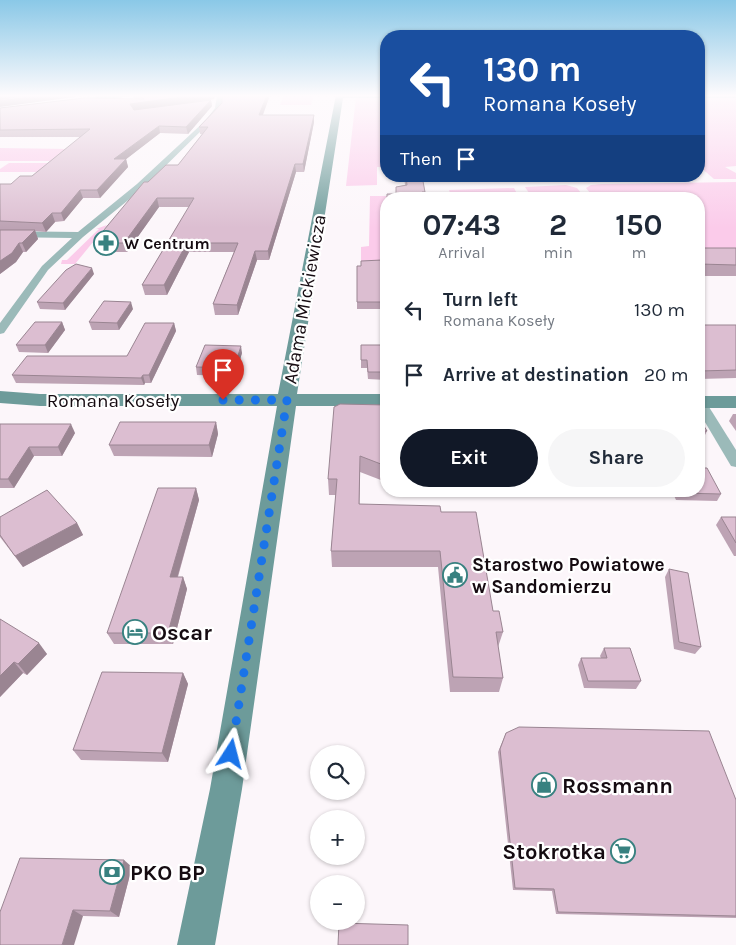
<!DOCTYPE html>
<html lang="en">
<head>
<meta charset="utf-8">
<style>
	body { margin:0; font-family:Karla,sans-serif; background:#f6f6f7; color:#1f2937; height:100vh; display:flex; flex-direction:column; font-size:19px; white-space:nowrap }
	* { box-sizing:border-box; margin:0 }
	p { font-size:16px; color:#747a83 }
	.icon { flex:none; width:28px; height:28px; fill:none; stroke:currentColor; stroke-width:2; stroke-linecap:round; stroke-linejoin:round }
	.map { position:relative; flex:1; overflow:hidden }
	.sheet { position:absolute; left:380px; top:192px; width:325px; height:305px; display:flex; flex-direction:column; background:#fff; border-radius:20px; box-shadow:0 1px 4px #0004 }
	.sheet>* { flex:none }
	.guide { position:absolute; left:380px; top:30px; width:325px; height:152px; border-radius:20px; box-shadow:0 1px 4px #0004; background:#1a4fa0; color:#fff; overflow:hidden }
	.buttons { position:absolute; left:310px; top:745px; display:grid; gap:10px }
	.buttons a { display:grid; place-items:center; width:55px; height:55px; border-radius:50%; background:#fff; box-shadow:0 1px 4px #0004; font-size:25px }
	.pin { position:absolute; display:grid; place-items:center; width:42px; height:42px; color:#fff; margin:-51px -21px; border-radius:50% 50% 50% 0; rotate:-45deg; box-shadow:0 0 5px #0007 }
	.pin .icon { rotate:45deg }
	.me { position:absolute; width:55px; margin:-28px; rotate:9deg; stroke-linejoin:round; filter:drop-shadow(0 0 4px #0008) }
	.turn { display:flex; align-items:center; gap:18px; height:105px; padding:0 20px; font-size:22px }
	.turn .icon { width:65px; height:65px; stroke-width:2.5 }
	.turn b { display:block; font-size:35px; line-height:42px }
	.then { display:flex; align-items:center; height:48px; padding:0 20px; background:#0003; gap:10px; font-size:19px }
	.eta { display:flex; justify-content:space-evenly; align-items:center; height:85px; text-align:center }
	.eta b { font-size:30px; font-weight:700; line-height:35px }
	.cta { display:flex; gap:10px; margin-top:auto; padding:10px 20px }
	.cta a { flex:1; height:58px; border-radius:30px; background:#111827; color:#fff; font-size:20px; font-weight:700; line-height:58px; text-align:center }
	.cta a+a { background:#f6f6f7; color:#1f2937 }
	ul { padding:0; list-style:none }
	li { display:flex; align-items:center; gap:15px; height:65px; padding:0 20px }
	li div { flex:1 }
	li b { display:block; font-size:19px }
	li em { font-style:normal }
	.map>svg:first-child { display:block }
	.green { fill:#fbcbea }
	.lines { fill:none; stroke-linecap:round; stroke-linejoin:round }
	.street { fill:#9bbab9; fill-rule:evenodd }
	.secondary { fill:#6d9b9a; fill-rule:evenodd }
	.wall { fill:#bda3b4 }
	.shaded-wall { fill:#9a8592 }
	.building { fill:#dcbed1; stroke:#9a8592 }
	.route { stroke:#1a73e8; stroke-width:9; stroke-dasharray:0 16.2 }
	.labels { text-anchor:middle; stroke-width:4.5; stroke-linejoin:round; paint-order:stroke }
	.far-poi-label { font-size:16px; font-weight:bold; fill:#150b11; stroke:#fff; text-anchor:start }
	.street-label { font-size:19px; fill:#150b11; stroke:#fff }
	.poi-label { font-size:19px; font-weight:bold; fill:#150b11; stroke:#fff; text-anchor:start }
	.near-poi-label { font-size:22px; font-weight:bold; fill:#150b11; stroke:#fff; text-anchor:start }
</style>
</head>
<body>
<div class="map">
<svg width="736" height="945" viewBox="0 0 736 945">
	<rect width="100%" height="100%" fill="#fcf6fa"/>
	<g class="green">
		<polygon points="284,95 314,95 311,105 280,105"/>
		<polygon points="699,96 736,96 736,166 725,167 736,173 736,179 714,179 699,166"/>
		<polygon points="356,97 386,97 386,167 377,167 377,185 346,186"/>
		<polygon points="0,148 70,149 55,161 0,161"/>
		<polygon points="9,163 52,163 41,172 0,172 0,169"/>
		<polygon points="736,182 736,258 699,258 699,199 595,199 586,188 591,185 602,184"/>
		<polygon points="566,185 577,188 581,193 529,193 525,187"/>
		<polygon points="514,188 520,199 452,199 449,190"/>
		<polygon points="370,196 395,196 396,199 386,199 386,261 385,264 361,265 361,247 369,246"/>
		<polygon points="107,225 75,264 61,264 62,260 67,260 99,229 96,229"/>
	</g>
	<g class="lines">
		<g class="street">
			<polygon points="217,95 223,95 221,108 210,122 143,188 83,237 48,270 4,333 0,334 0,323 42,266 72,238 0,237 0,231 78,232 137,184 206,120 215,108"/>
			<polygon points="699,398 704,399 736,450 736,467 731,466 699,412"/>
		</g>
		<g class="secondary">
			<polygon points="109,95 141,95 72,103 68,101"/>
			<polygon points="336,95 386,95 386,98 343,98 297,394 386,394 386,406 296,406 242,789 215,945 177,945 210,789 277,406 40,406 0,403 0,391 40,394 278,394"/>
			<rect x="699" y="95" width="37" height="3"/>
			<rect x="699" y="396" width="37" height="12"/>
		</g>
	</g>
	<g class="wall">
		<polygon points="133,95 215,95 214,99 176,105 211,100 212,106 188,134 160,133 126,159 128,167 100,198 83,198 64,221 55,222 46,232 35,231 38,239 26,252 23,252 16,262 0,274 0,184 11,184 32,176 81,137 0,137 0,108 135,99 133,98"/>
		<polygon points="222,95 270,95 263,115 314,115 314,122 304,172 296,172 269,260 257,260 238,315 215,315 213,304 234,252 189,252 167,295 145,295 142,285 189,207 159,207 127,252 96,252 93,243 148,182 178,165 202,134 200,134 199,127 222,103"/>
		<polygon points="382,95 386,95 386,139 384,139"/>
		<polygon points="404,176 422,176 425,192 425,199 387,199 396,194 396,187 405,185"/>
		<rect x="699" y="248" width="37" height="28"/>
		<polygon points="357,266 384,287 386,287 386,309 357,309"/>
		<polygon points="94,274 65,310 40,309 37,302"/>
		<polygon points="133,309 119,330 92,330 89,322"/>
		<polygon points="62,322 65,330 48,353 19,352 16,345"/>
		<polygon points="174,323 176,331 151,383 145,383 144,385 16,383 12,375 127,356"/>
		<polygon points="699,325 736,325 736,378 699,379"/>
		<polygon points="361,345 386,345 386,380 368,379 367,368 361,368"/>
		<polygon points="242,353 235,376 197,375 196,367"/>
		<polygon points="386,405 386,482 360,472 359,504 441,512 493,611 503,632 498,647 503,678 499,692 450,692 438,567 332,567 331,551 336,495 329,495 328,479"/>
		<polygon points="733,414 736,414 736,431 729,421"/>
		<polygon points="699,418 707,431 703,439 699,439"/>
		<polygon points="216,422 218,434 212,457 114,456 109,445"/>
		<polygon points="0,424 75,433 62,456 34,456 14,488 0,488"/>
		<polygon points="196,488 199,500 178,577 183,577 187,589 173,644 114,644 107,633"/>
		<polygon points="672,491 699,491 721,494 717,501 676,500"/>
		<polygon points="0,517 77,523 83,535 23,567 0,537"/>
		<polygon points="721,517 736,517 736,556 734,556 716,525"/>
		<polygon points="669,569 701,647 695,654 674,649 665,577"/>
		<polygon points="0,619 47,654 27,675 23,673 0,697"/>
		<polygon points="604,648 641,681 636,689 584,688 578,665 581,658 601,658 600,656"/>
		<polygon points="183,673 188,684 168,762 81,760 73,750"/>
		<polygon points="506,733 736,800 736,918 556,914 552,891 513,890 498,752"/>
		<polygon points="132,867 119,917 83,916 0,945"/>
	</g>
	<g class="shaded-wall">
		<polygon points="0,95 37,95 0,100"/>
		<polygon points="39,95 75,95 75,97 0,107 0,100"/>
		<polygon points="196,95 215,95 214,99 132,111 130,104"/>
		<polygon points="267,95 270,95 260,122 259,115"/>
		<polygon points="211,100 212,106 188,134 186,127"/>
		<polygon points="314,115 314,122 304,172 303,164"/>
		<polygon points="159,126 160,133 116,167 114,159"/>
		<polygon points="126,159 128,167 100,198 97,190"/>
		<polygon points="295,164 296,172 269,260 268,251"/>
		<polygon points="80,190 83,198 64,221 61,213"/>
		<polygon points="157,198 159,207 127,252 124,243"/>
		<polygon points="52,213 55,222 46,232 42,223"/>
		<polygon points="35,230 38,239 26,252 22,243"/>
		<polygon points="19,243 23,252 16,262 0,274 0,261"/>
		<polygon points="187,243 189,252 167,295 164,285"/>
		<polygon points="255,251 257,260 238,315 237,305"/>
		<polygon points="92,268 94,274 65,310 63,303"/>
		<polygon points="131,302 133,309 119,330 117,323"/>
		<polygon points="62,322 65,330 48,353 45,345"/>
		<polygon points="174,323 176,331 151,383 149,375"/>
		<polygon points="241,346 242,353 235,376 234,368"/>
		<polygon points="143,375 145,383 144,385 141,378"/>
		<polygon points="216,422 218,434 212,457 209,445"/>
		<polygon points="71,424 75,433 62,456 58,447"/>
		<polygon points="29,447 34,456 14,488 8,479"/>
		<polygon points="360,456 360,472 359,520 359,504"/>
		<polygon points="196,488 199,500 174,589 170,577"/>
		<polygon points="77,523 83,535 23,567 15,556"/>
		<polygon points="183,577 187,589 173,644 168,633"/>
		<polygon points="39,643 47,654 27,675 18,664"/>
		<polygon points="14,662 23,673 0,697 0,676"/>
		<polygon points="183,673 188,684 168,762 162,753"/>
		<polygon points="124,860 132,867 119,917 110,911"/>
		<polygon points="73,910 83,916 74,945 62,945"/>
	</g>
	<g class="building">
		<polygon points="138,95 196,95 130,104 134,110 211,100 186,127 159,126 114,159 126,159 97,190 80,190 61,213 52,213 42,223 0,221 0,184 11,184 20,176 32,176 90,129 0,130 0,108 84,98 144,99"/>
		<polygon points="222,95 267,95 259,115 314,115 303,164 295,164 268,251 255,251 237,305 213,304 238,243 187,243 164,285 142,285 194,198 157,198 124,243 93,243 144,182 148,182 166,165 178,165 208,127 199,127 222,103"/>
		<polygon points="383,95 386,95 386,131 384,131"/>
		<polygon points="406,176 422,176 425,192 422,192 423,199 387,199 387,194 396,194 396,187 407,185"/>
		<polygon points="0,230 35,230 22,243 19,243 12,253 0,261"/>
		<polygon points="699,248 736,248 736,265 699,264"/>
		<polygon points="382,260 384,287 386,287 386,302 357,302 357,266 361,266 361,261"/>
		<polygon points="76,264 92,268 63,303 37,302 66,270"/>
		<polygon points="104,301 131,302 117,323 89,322"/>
		<polygon points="35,322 62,322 45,345 16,345"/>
		<polygon points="145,323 174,323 149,375 143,375 141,378 12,375 27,356 127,356"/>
		<polygon points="699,325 736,325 736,370 699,371"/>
		<polygon points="205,345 241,346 234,368 196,367"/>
		<polygon points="361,345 386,345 386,372 368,372 367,360 361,360"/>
		<polygon points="340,404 386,405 386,466 360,456 359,504 440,506 441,512 476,512 493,611 499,611 503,632 496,632 503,678 453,677 440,551 331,551 337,479 328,479 334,407"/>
		<polygon points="699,418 707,431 699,431"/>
		<polygon points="120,422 216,422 209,445 109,445"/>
		<polygon points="0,424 71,424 58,447 29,447 8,479 0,479"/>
		<polygon points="699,468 707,468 721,494 680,493 679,491 699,491"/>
		<polygon points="158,488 196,488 170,577 183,577 168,633 107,633"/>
		<polygon points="47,490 77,523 15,556 0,535 0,517"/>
		<polygon points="721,517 736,517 736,543"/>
		<polygon points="669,569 688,573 701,647 679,642"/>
		<polygon points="0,619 39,643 18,664 14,662 0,676"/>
		<polygon points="604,648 630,648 641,681 588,681 581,658 607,658"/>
		<polygon points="102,672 183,673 162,753 73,750"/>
		<polygon points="519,727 709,731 736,800 736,916 558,912 554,889 515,888 500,749 506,733"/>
		<polygon points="20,858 124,860 110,911 73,910 62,945 0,945 0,912"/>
		<polygon points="339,923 408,925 408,945 338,945"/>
	</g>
	<linearGradient id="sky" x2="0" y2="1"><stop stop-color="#8ac8e7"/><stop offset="0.42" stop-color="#fefbfd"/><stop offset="1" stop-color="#fefbfd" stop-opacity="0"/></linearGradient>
	<rect width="736" height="228" fill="url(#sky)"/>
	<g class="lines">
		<polyline class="route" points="223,400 287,400 231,754"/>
	</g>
	<defs>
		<symbol id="pharmacy-ring" viewBox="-11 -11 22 22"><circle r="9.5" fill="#fff" stroke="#388180" stroke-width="1.5"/><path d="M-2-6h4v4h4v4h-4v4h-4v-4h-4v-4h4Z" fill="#388180"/></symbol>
		<symbol id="civic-ring" viewBox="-11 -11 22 22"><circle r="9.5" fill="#fff" stroke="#388180" stroke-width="1.5"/><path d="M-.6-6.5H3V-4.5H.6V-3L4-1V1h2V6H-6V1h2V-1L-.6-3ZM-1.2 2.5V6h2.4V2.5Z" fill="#388180"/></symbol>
		<symbol id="hotel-ring" viewBox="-11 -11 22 22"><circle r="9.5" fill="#fff" stroke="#388180" stroke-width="1.5"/><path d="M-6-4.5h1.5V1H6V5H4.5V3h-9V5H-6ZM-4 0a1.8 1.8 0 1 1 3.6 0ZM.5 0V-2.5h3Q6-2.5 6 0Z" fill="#388180"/></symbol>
		<symbol id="shop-ring" viewBox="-11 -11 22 22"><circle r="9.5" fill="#fff" stroke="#388180" stroke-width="1.5"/><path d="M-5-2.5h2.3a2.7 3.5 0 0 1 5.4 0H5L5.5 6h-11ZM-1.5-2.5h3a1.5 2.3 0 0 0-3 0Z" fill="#388180"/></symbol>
		<symbol id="supermarket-ring" viewBox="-11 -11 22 22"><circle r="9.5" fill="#fff" stroke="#388180" stroke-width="1.5"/><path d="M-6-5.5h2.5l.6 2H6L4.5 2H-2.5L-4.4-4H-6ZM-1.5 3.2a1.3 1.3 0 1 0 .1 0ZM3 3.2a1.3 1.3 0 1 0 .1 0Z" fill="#388180"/></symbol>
		<symbol id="bank-ring" viewBox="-11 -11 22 22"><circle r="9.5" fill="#fff" stroke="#388180" stroke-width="1.5"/><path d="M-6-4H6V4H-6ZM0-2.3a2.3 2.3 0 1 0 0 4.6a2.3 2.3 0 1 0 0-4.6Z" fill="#388180"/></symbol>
	</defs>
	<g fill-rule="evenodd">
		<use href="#pharmacy-ring" x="92" y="229" width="28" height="28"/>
		<use href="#civic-ring" x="441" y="561" width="28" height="28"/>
		<use href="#hotel-ring" x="121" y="618" width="28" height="28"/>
		<use href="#shop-ring" x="530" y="771" width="28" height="28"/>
		<use href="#supermarket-ring" x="609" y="837" width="28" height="28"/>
		<use href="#bank-ring" x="98" y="858" width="28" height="28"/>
	</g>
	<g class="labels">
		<g class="far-poi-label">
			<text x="124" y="249">W Centrum</text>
		</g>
		<g class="street-label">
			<text transform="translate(304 299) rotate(-80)" y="7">Adama Mickiewicza</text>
			<text x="113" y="407">Romana Koseły</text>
		</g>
		<g class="poi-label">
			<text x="472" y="571">Starostwo Powiatowe<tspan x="472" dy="22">w Sandomierzu</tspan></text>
		</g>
		<g class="near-poi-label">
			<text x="152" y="640">Oscar</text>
			<text x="562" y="793">Rossmann</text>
			<text x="606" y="859" text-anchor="end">Stokrotka</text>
			<text x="130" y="880">PKO BP</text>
		</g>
	</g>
</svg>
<div class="buttons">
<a><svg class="icon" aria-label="search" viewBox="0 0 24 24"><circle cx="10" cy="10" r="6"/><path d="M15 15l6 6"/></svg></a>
<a>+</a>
<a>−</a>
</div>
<div class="pin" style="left:223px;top:400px;background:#d93025"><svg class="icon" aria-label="arrive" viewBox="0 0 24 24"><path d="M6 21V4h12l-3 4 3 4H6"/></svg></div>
<svg class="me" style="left:231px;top:754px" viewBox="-20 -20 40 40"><path d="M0-17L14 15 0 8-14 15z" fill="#1a73e8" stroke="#fff" stroke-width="4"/></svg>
<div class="guide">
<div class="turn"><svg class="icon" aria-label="left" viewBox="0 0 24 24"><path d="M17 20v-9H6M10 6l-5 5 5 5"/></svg><div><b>130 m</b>Romana Koseły</div></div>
<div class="then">Then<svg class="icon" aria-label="arrive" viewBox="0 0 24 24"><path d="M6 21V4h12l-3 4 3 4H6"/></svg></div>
</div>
<section class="sheet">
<div class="eta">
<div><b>07:43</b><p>Arrival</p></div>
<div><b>2</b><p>min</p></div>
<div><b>150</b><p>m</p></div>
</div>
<ul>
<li><svg class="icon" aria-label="left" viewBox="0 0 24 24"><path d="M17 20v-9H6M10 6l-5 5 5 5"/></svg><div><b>Turn left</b><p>Romana Koseły</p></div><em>130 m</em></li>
<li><svg class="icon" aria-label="arrive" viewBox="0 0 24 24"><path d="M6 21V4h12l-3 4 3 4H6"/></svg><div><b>Arrive at destination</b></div><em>20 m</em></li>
</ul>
<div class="cta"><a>Exit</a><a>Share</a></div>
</section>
</div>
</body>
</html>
